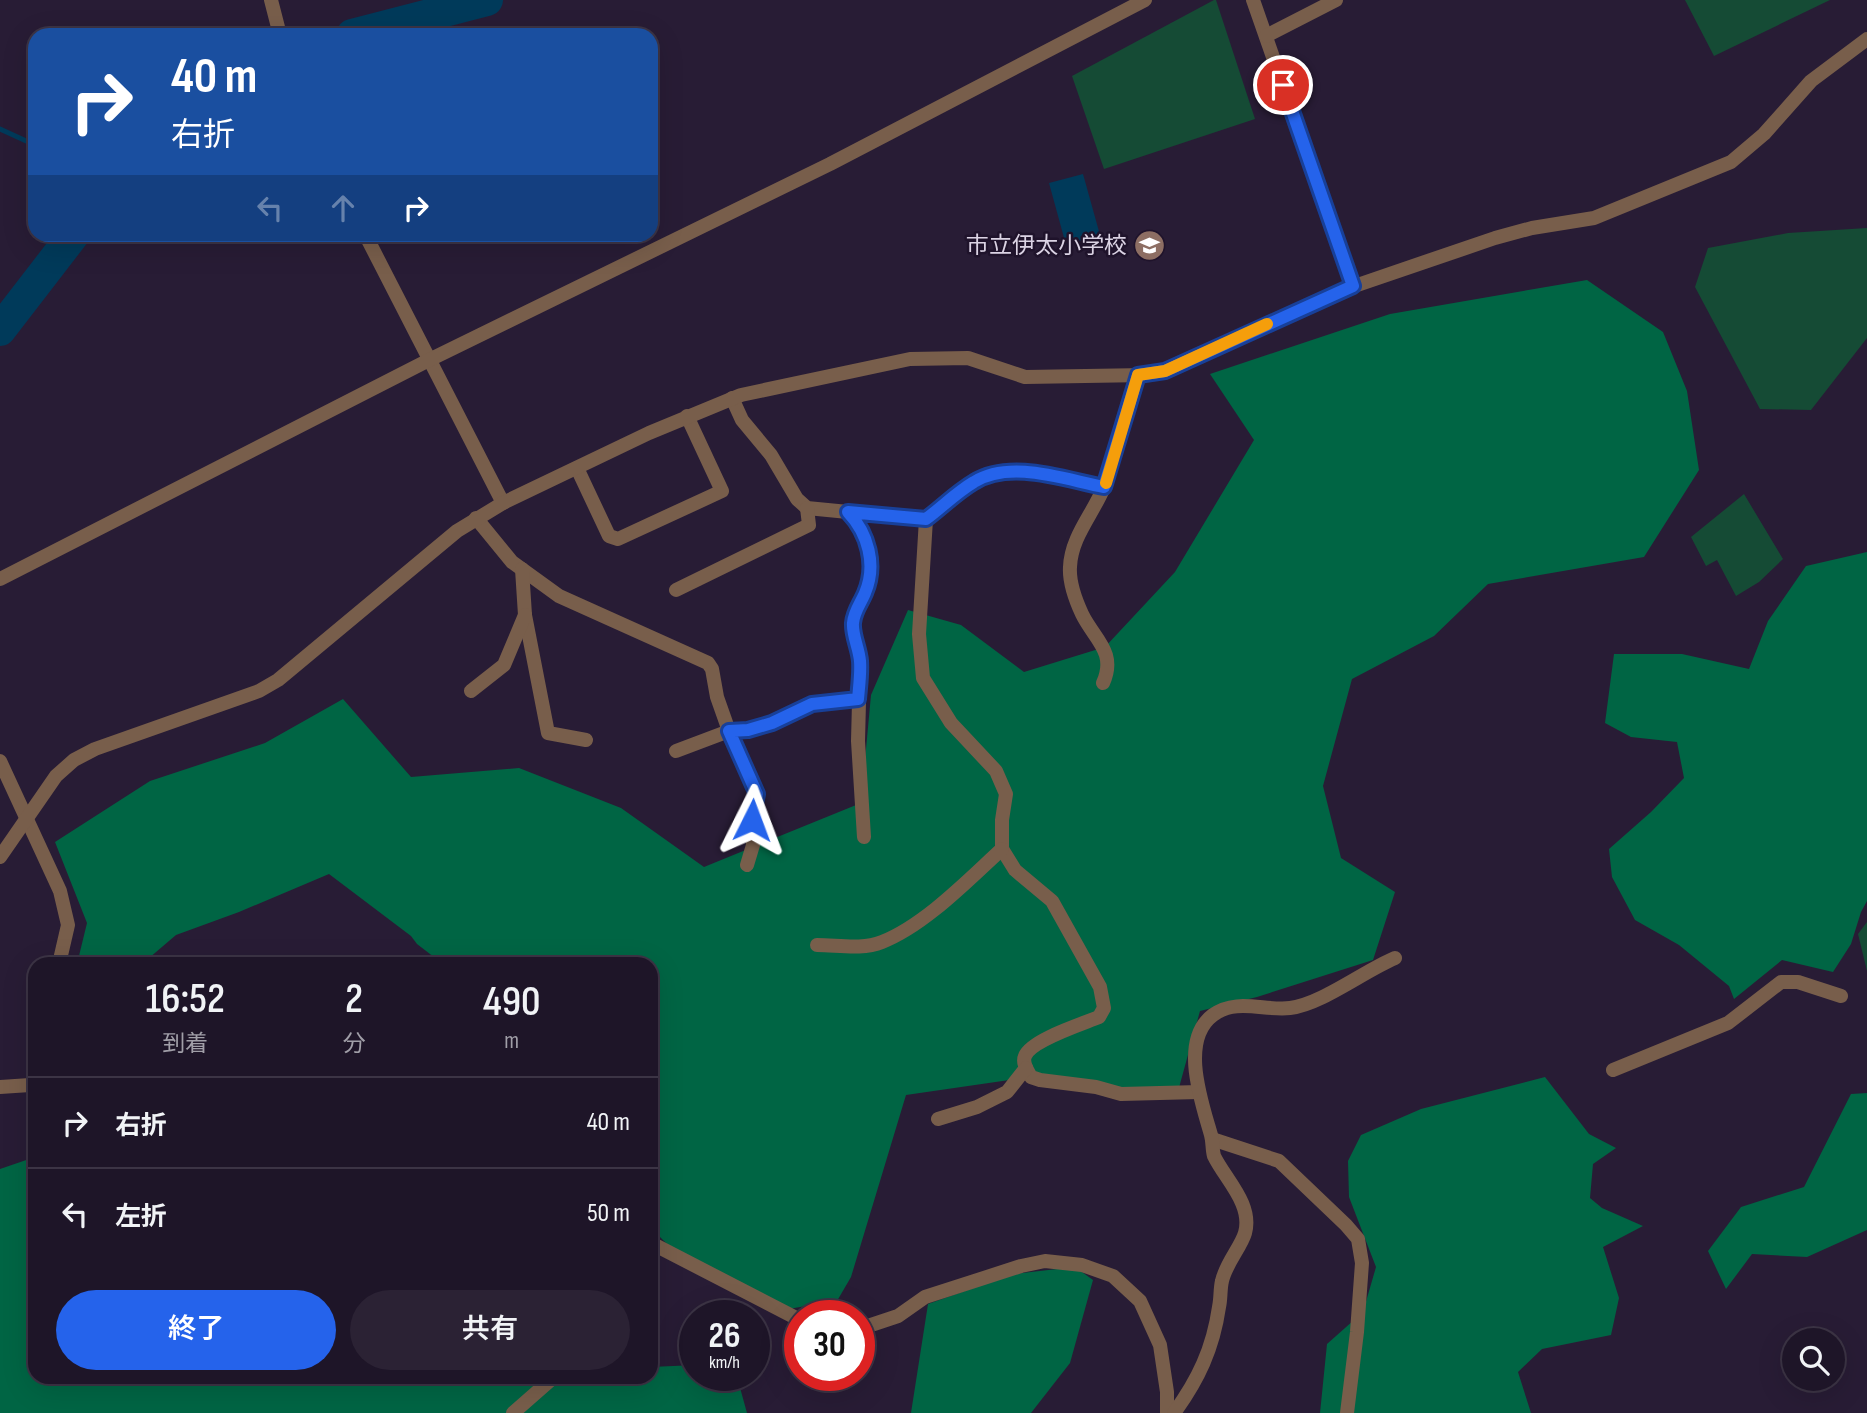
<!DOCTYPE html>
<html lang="ja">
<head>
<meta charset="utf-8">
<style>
	body { margin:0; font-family:"Sofia Sans Condensed","Noto Sans JP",sans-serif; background:#2b2234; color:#f1f3f6; height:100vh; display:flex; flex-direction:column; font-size:26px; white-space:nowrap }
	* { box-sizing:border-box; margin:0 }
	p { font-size:23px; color:#a19fa8 }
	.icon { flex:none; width:38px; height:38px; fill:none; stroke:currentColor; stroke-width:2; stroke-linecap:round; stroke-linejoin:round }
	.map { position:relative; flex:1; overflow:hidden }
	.drawer { position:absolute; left:28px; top:957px; width:630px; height:427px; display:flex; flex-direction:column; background:#1e1528; border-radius:21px; box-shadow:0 7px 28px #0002,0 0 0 2px #3c3445 }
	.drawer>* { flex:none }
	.hud { position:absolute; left:28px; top:28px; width:630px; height:214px; border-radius:21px; box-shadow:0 7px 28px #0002,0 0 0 2px #3c3445; background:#1a4fa0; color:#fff; overflow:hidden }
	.tools { position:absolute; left:1782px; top:1328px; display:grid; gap:14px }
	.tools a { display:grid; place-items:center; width:63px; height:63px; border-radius:50%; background:#1e1528; box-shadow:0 7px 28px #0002,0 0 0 2px #3c3445; font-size:35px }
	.speed { position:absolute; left:679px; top:1300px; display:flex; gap:14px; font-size:35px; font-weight:700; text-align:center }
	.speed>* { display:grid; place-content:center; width:91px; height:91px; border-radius:50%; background:#1e1528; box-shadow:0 7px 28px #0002,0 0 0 2px #3c3445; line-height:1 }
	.speed small { font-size:18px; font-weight:400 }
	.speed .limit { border:10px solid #d22; background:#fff; color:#111 }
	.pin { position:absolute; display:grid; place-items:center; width:60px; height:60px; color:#fff; margin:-30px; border:4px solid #fff; border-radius:50%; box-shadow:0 2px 7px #0007 }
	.me { position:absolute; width:77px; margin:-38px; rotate:3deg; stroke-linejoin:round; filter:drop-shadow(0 0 5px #0008) }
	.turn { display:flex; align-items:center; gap:24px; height:147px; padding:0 28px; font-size:32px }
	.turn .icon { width:91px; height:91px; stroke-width:2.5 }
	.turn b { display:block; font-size:49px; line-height:60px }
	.lanes { display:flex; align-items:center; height:66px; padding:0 28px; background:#0003; justify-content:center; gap:35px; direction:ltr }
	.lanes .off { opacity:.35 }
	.eta { display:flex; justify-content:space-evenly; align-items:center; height:119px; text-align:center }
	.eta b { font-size:42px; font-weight:600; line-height:49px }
	.primary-button { display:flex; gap:14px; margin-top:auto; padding:14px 28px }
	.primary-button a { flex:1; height:80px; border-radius:42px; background:#2563eb; color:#fff; font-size:28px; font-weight:600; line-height:80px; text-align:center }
	.primary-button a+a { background:#2b2234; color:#f1f3f6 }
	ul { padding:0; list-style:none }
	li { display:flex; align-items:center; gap:21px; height:91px; padding:0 28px; border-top:2px solid #3c3445 }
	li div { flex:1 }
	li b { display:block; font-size:26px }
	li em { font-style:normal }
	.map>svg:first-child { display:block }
	.green { fill:#154b35 }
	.forest { fill:#006544 }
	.water { fill:#003a5a }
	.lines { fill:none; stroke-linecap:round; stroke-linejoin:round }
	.stream { stroke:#003a5a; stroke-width:5 }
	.river { stroke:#003a5a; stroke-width:32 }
	.street { stroke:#785e4b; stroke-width:14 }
	.route-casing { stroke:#184099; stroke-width:18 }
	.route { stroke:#2563eb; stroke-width:12 }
	.slow { stroke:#f59e0b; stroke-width:12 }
	.labels { text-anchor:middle; stroke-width:5; stroke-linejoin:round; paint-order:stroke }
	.poi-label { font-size:23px; fill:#dbd3e4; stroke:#1f132b; text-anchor:end }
</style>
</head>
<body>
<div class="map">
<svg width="1867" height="1413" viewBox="0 0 1867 1413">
	<rect width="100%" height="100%" fill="#281c35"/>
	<g class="green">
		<polygon points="1214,0 1216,0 1255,119 1104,169 1072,76"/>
		<polygon points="1685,0 1830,0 1714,56"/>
		<polygon points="1867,228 1867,338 1811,410 1760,409 1695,287 1708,248 1788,233"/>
		<polygon points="1744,494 1783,559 1759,582 1736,596 1717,560 1706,566 1691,537"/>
		<polygon points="1867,922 1867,971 1858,934"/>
	</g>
	<g class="forest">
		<polygon points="1587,280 1663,332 1687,391 1699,470 1644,557 1488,584 1434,636 1352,679 1323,786 1341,858 1395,892 1373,960 1257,997 1200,1011 1177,1095 1031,1077 906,1095 851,1277 837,1301 788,1309 673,1250 651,1228 651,964 443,964 417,944 411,936 329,874 239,912 176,935 142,964 77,964 87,923 55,842 150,781 265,743 343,699 411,777 519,768 621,808 704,867 861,803 871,695 908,610 961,625 1024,672 1105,647 1175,572 1254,440 1210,374 1390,314"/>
		<polygon points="1867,552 1867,901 1861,912 1851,944 1833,972 1782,960 1734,999 1729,986 1679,945 1635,920 1612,877 1609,849 1651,812 1684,778 1677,742 1631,737 1605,723 1614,654 1682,654 1749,669 1768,621 1806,566"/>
		<polygon points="1545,1077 1589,1134 1616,1148 1593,1164 1590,1198 1602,1208 1643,1226 1603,1247 1619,1298 1611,1335 1542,1349 1518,1372 1531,1413 1320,1413 1327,1344 1363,1312 1376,1267 1349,1197 1348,1161 1361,1135 1421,1109"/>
		<polygon points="1867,1093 1867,1230 1807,1257 1752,1254 1726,1289 1708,1251 1741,1207 1804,1187 1851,1094"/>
		<polygon points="35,1157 35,1377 651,1377 651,1367 695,1365 695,1376 724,1376 739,1384 747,1413 0,1413 0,1169"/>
		<polygon points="1075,1267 1093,1280 1070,1363 1031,1413 911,1413 928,1304 1013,1274"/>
	</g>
	<polygon class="water" points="1083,174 1100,235 1066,245 1049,183"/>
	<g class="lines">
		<polyline class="stream" points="0,129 35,145"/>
		<g class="river">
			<polyline points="352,35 487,0"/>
			<polyline points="0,330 74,234"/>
		</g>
		<g class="street">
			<polyline points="271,0 280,35"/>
			<polyline points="1253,0 1353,286"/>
			<polyline points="1266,36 1336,0"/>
			<polyline points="365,234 503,503"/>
			<polyline points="732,398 742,420 771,455 797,499 807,508 848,512 859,523 868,546 870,572 866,591 855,612 853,625 860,663 858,741 864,837"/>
			<polyline points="577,468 609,536 618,539 722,491 687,416"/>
			<path d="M848 512 926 519C942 507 957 492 974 482 1011 459 1065 480 1104 487"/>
			<polyline points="476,518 512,562 559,596 708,663 712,669 717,697 729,731 757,794 752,820 753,845 747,865"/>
			<path d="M926 519 919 634 923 678 951 723 996 771 1006 794 1002 820V849L1015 870 1052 901 1100 987 1104 1008 1099 1017C1082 1024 1031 1040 1025 1056 1022 1063 1027 1070 1031 1077L1040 1080 1096 1087 1121 1094 1199 1092"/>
			<polyline points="522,569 525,615 548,733 586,740"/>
			<polyline points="0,579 429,360 830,164 1145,0"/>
			<polyline points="676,590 809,525 807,508"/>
			<path d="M1103 683C1117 652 1094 639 1082 614 1076 601 1069 582 1070 567 1071 537 1093 514 1104 487L1138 375"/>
			<polyline points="471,691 504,665 525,615"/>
			<polyline points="676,751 729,731 748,730 772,723 812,704 858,699"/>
			<polyline points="0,761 60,891 68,925 59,964"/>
			<polyline points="0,857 56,776 74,760 95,749 259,691 278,680 457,531 503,503 649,433 741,395 910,359 968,358 1025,377 1146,375 1165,371 1337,292 1495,238 1532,228 1594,218 1731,162 1764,134 1811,81 1867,39"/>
			<path d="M817 945C838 945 862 950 882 942 925 925 968 880 1002 849"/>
			<polyline points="1613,1070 1728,1023 1781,982 1798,982 1841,996"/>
			<polyline points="0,1087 30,1085"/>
			<polyline points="938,1119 977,1107 1007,1092 1026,1068"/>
			<polyline points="1212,1139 1279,1161 1346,1225 1358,1239 1362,1263 1357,1332 1347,1413"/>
			<polyline points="651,1243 800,1320"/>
			<polyline points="859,1329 898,1316 925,1297 1021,1266 1045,1261 1082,1265 1113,1276 1140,1301 1160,1345 1167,1392 1167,1413"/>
			<polyline points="513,1413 554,1377"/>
			<path d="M1174 1413C1198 1380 1213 1349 1219 1307 1221 1298 1220 1289 1222 1281 1226 1263 1241 1247 1245 1233 1253 1204 1225 1179 1214 1156 1212 1149 1213 1142 1211 1135 1202 1103 1179 1040 1213 1015 1236 998 1264 1011 1290 1008 1322 1004 1364 971 1395 958"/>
		</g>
	</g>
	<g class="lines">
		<defs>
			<path id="route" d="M752 820 757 794 729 731 748 730 772 723 812 704 858 699C859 687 861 673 860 661 859 648 852 635 853 623 854 611 861 603 865 593 877 565 868 533 848 512L926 519C942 507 957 492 974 482 1011 459 1066 480 1104 487L1138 375 1165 371 1353 286 1283 85"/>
		</defs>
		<use href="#route" class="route-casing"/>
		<use href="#route" class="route"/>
		<polyline class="slow" points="1106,483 1138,375 1165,371 1267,324"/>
	</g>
	<defs>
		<symbol id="school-disc" viewBox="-11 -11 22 22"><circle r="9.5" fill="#8d6e63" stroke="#1f132b"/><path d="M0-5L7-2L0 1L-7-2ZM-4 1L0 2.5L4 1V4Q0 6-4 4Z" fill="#fff"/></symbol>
	</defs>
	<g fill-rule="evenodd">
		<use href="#school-disc" x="1132" y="228" width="35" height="35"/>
	</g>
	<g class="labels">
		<g class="poi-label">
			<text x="1127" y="253">市立伊太小学校</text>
		</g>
	</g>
</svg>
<div class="tools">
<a><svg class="icon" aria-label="search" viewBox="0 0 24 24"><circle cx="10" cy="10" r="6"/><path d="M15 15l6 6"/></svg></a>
</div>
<div class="speed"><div>26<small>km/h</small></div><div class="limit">30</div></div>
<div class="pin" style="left:1283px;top:85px;background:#d93025"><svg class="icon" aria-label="arrive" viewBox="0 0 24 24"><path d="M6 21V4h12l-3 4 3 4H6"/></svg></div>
<svg class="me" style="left:752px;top:820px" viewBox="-20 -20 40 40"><path d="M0-17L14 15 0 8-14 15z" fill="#2563eb" stroke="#fff" stroke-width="4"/></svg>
<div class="hud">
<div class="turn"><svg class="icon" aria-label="right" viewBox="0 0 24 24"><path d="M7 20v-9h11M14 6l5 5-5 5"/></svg><div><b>40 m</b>右折</div></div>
<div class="lanes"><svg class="icon off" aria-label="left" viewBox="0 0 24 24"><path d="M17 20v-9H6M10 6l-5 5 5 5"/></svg><svg class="icon off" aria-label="ahead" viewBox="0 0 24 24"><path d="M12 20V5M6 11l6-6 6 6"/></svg><svg class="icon" aria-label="right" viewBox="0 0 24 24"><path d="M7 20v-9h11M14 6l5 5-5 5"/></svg></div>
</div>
<section class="drawer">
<div class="eta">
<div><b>16:52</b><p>到着</p></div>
<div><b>2</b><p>分</p></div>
<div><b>490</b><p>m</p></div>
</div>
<ul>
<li><svg class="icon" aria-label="right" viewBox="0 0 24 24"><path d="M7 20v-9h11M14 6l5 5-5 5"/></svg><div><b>右折</b></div><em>40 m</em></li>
<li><svg class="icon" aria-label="left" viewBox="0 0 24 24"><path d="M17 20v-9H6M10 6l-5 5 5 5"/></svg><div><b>左折</b></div><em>50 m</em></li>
</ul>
<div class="primary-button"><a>終了</a><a>共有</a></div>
</section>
</div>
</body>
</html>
